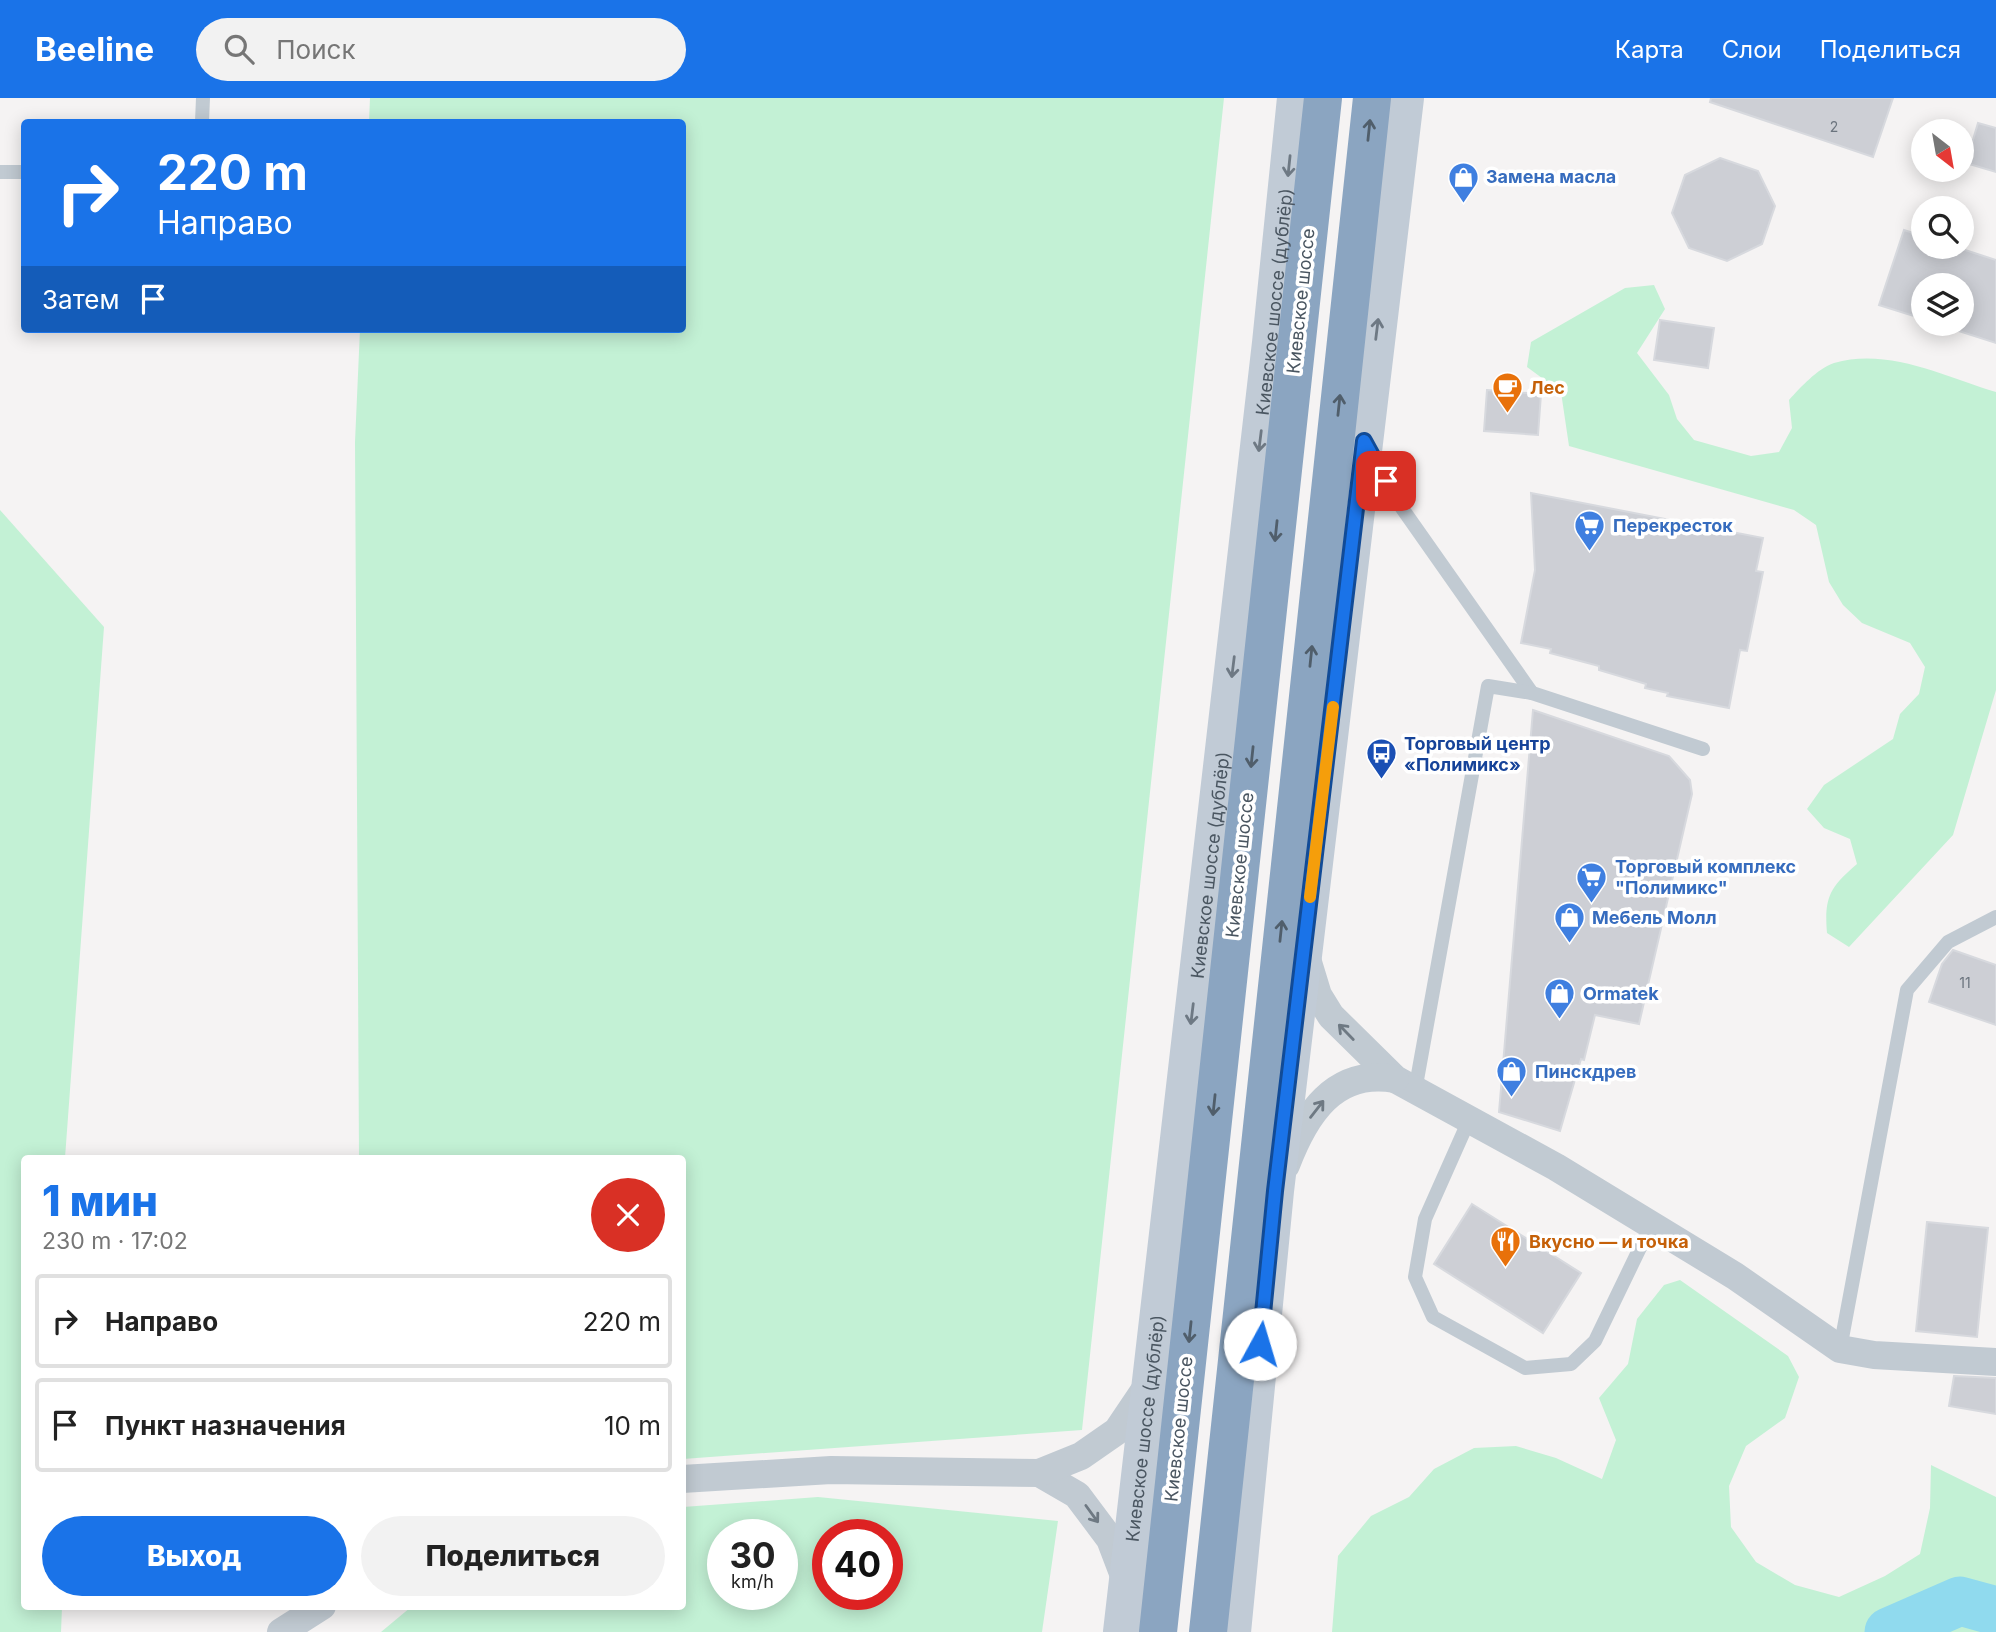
<!DOCTYPE html>
<html lang="ru">
<head>
<meta charset="utf-8">
<style>
	body { margin:0; font-family:Inter,sans-serif; background:#f2f2f2; color:#222; height:100vh; display:flex; flex-direction:column; font-size:26px; white-space:nowrap }
	* { box-sizing:border-box; margin:0 }
	p { font-size:23px; color:#767676 }
	.icon { flex:none; width:38px; height:38px; fill:none; stroke:currentColor; stroke-width:2; stroke-linecap:round; stroke-linejoin:round }
	.map { position:relative; flex:1; overflow:hidden }
	.panel { position:absolute; left:21px; top:1057px; width:665px; height:455px; display:flex; flex-direction:column; background:#fff; border-radius:7px; box-shadow:0 4px 18px #0003 }
	.panel>* { flex:none }
	.banner { position:absolute; left:21px; top:21px; width:665px; height:214px; border-radius:7px; box-shadow:0 4px 18px #0003; background:#1a73e8; color:#fff; overflow:hidden }
	.needle { width:46px; rotate:149deg }
	.fabs { position:absolute; left:1911px; top:21px; display:grid; gap:14px }
	.fabs a { display:grid; place-items:center; width:63px; height:63px; border-radius:50%; background:#fff; box-shadow:0 4px 18px #0003; font-size:35px }
	.speed { position:absolute; left:707px; top:1421px; display:flex; gap:14px; font-size:35px; font-weight:700; text-align:center }
	.speed>* { display:grid; place-content:center; width:91px; height:91px; border-radius:50%; background:#fff; box-shadow:0 4px 18px #0003; line-height:1 }
	.speed small { font-size:18px; font-weight:400 }
	.speed .limit { border:10px solid #d22; background:#fff; color:#111 }
	.pin { position:absolute; display:grid; place-items:center; width:60px; height:60px; color:#fff; margin:-30px; border-radius:14px; box-shadow:0 4px 10px #0006 }
	.me { position:absolute; width:77px; margin:-38px; rotate:6deg; stroke-linejoin:round; filter:drop-shadow(0 0 5px #0008) }
	.turn { display:flex; align-items:center; gap:24px; height:147px; padding:0 21px; font-size:32px }
	.turn .icon { width:91px; height:91px; stroke-width:2.5 }
	.turn b { display:block; font-size:49px; line-height:60px }
	.then { display:flex; align-items:center; height:66px; padding:0 21px; background:#0003; gap:14px; font-size:26px }
	.round { display:grid; place-items:center; flex:none; width:74px; height:74px; border-radius:37px; background:#f2f2f2 }
	.head { display:flex; align-items:center; justify-content:space-between; height:119px; padding:0 21px }
	h1 { font-size:42px; font-weight:800; line-height:52px; color:#1a73e8 }
	.action { display:flex; gap:14px; margin-top:auto; padding:14px 21px }
	.action a { flex:1; height:80px; border-radius:42px; background:#1a73e8; color:#fff; font-size:28px; font-weight:800; line-height:80px; text-align:center }
	.action a+a { background:#f2f2f2; color:#222 }
	ul { padding:0; list-style:none }
	li { display:flex; align-items:center; gap:21px; height:94px; margin:0 14px 10px; padding:0 7px; border:4px solid #e0e0e0; border-radius:7px }
	li div { flex:1 }
	li b { display:block; font-size:26px }
	li em { font-style:normal }
	header { display:flex; align-items:center; gap:42px; box-sizing:border-box; height:98px; padding:0 35px; background:#1a73e8; color:#fff }
	header strong { font-size:33px }
	nav { display:flex; gap:38px; margin-inline-start:auto; font-size:24px }
	.search { width:490px; height:63px; background:#f2f2f2; display:flex; align-items:center; gap:18px; box-sizing:border-box; padding:0 24px; border-radius:38px; color:#767676; font-size:26px }
	.map>svg:first-child { display:block }
	.green { fill:#c3f1d5; fill-rule:evenodd }
	.lines { fill:none; stroke-linecap:round; stroke-linejoin:round }
	.river { stroke:#90daee; stroke-width:49 }
	.building { fill:#cdcfd5; stroke:#d7d9de; stroke-width:2 }
	.lane { stroke:#c1cad2; stroke-width:14 }
	.street { stroke:#c1cad2; stroke-width:28 }
	.secondary { stroke:#c1cbd6; stroke-width:38 }
	.highway { stroke:#8ba5c1; stroke-width:38 }
	.oneway { stroke:#505e6b }
	.oneway2 { stroke:#6e7984 }
	.oneway3 { stroke:#6e7983 }
	.route-casing { stroke:#114b97; stroke-width:18 }
	.route { stroke:#1a73e8; stroke-width:12 }
	.slow { stroke:#f59e0b; stroke-width:12 }
	.labels { text-anchor:middle; stroke-width:7; stroke-linejoin:round; paint-order:stroke }
	.number-label { font-size:14px; fill:#6b747e }
	.shop-label { font-size:18px; font-weight:bold; fill:#366cbe; stroke:#fff; text-anchor:start }
	.street-label { font-size:18px; fill:#4a5661; stroke:#fff }
	.food-label { font-size:18px; font-weight:bold; fill:#c56008; stroke:#fff; text-anchor:start }
	.transit-label { font-size:18px; font-weight:bold; fill:#164399; stroke:#fff; text-anchor:start }
</style>
</head>
<body>
<header>
<strong>Beeline</strong>
<div class="search"><svg class="icon" aria-label="search" viewBox="0 0 24 24"><circle cx="10" cy="10" r="6"/><path d="M15 15l6 6"/></svg>Поиск</div>
<nav><a>Карта</a><a>Слои</a><a>Поделиться</a></nav>
</header>
<div class="map">
<svg width="1996" height="1534" viewBox="0 0 1996 1534">
	<rect width="100%" height="100%" fill="#f5f3f3"/>
	<g class="green">
		<polygon points="370,0 1224,0 1082,1332 683,1361 682,1060 359,1060 355,344 360,231 682,231 682,24 369,24"/>
		<path d="M1654 187 1665 211 1637 255 1669 297 1677 321 1694 342 1751 358 1779 354 1792 330 1789 302C1801 289 1817 271 1834 265 1888 249 1946 279 1996 294V592L1953 737 1849 849 1827 835C1824 799 1830 789 1857 766L1850 741 1824 730 1807 711 1824 687 1893 641 1900 616 1919 596 1925 569 1910 545 1862 525 1843 507 1829 484 1816 427 1794 412 1569 348 1561 294 1527 269 1531 244 1625 190Z"/>
		<polygon points="0,412 104,529 65,1060 24,1060 24,1508 62,1509 61,1534 0,1534"/>
		<polygon points="1680,1182 1788,1258 1799,1279 1785,1320 1746,1348 1729,1388 1731,1429 1756,1464 1795,1487 1839,1499 1885,1478 1920,1456 1930,1410 1931,1367 1996,1399 1996,1534 1332,1534 1338,1458 1371,1418 1409,1399 1434,1371 1474,1350 1516,1348 1556,1360 1602,1381 1616,1342 1599,1300 1628,1266 1637,1221 1664,1187"/>
		<path d="M818 1399 1058 1423 1042 1534H381L411 1509 682 1508 683 1409ZM723 1437H782V1496H723ZM828 1437H887V1496H828Z"/>
	</g>
	<g class="lines">
		<polyline class="river" points="1889,1534 1960,1503 1996,1513"/>
	</g>
	<g class="building">
		<polygon points="1711,0 1893,0 1873,59 1710,4"/>
		<polygon points="1978,25 1996,30 1996,74 1966,65"/>
		<polygon points="1720,60 1758,73 1775,108 1762,146 1727,163 1689,150 1672,115 1685,77"/>
		<polygon points="1904,132 1923,138 1923,149 1956,149 1996,162 1996,245 1937,226 1962,226 1962,187 1923,187 1923,221 1879,207"/>
		<polygon points="1660,222 1714,230 1708,270 1654,262"/>
		<polygon points="1487,292 1541,296 1538,337 1484,333"/>
		<polygon points="1531,395 1763,440 1756,473 1763,474 1747,553 1740,552 1729,610 1667,598 1668,595 1645,590 1646,586 1599,572 1599,568 1550,555 1551,551 1521,545 1535,472"/>
		<polygon points="1533,612 1669,658 1690,682 1692,696 1639,926 1595,917 1584,962 1581,961 1560,1033 1499,1014"/>
		<polygon points="1953,852 1996,867 1996,927 1929,904 1942,866"/>
		<polygon points="1472,1106 1581,1175 1543,1235 1434,1166"/>
		<polygon points="1927,1124 1988,1130 1977,1239 1916,1233"/>
		<polygon points="1954,1278 1996,1280 1996,1316 1949,1308"/>
	</g>
	<g class="lines">
		<g class="lane">
			<polyline points="202,24 203,0"/>
			<polyline points="0,74 24,74"/>
			<polyline points="1371,355 1397,403 1532,595"/>
			<polyline points="1415,993 1488,588 1532,595 1703,651"/>
			<polyline points="1469,1022 1425,1121 1415,1179 1433,1219 1525,1270 1571,1266 1595,1243 1651,1127"/>
			<polyline points="1840,1251 1907,892 1948,844 1996,819"/>
		</g>
		<g class="street">
			<polyline points="1307,861 1318,897 1331,918 1395,981 1556,1069 1735,1178 1840,1251 1874,1257 1996,1264"/>
			<path d="M1286 1067C1305 1017 1334 970 1395 981"/>
			<polyline points="1039,1375 1077,1397 1110,1441 1126,1483"/>
			<polyline points="682,1381 831,1372 1039,1375 1081,1358 1117,1333 1148,1287"/>
			<polyline points="281,1534 322,1508"/>
		</g>
		<g class="secondary">
			<path id="s1" d="M1122 1534 1271 245 1296 0"/>
			<polyline points="1232,1534 1275,1093 1405,0"/>
		</g>
		<g class="highway">
			<polyline points="1158,1534 1323,0"/>
			<polyline points="1208,1534 1372,0"/>
		</g>
	</g>
	<defs><path id="oneway-shaft" d="M-6 0H5M1.5-3L5.5 0L1.5 3" fill="none" stroke-width="1.6" stroke-linecap="round" stroke-linejoin="round" transform="scale(1.75)"/></defs>
	<g class="oneway">
		<use href="#oneway-shaft" transform="translate(1369 32) rotate(-84)"/>
		<use href="#oneway-shaft" transform="translate(1339 307) rotate(-84)"/>
		<use href="#oneway-shaft" transform="translate(1276 433) rotate(96)"/>
		<use href="#oneway-shaft" transform="translate(1311 558) rotate(-84)"/>
		<use href="#oneway-shaft" transform="translate(1252 659) rotate(96)"/>
		<use href="#oneway-shaft" transform="translate(1281 833) rotate(-84)"/>
		<use href="#oneway-shaft" transform="translate(1214 1007) rotate(96)"/>
		<use href="#oneway-shaft" transform="translate(1190 1234) rotate(96)"/>
	</g>
	<g class="oneway2">
		<use href="#oneway-shaft" transform="translate(1289 68) rotate(96)"/>
		<use href="#oneway-shaft" transform="translate(1377 231) rotate(-83)"/>
		<use href="#oneway-shaft" transform="translate(1260 343) rotate(97)"/>
		<use href="#oneway-shaft" transform="translate(1233 569) rotate(97)"/>
		<use href="#oneway-shaft" transform="translate(1192 916) rotate(97)"/>
	</g>
	<g class="oneway3">
		<use href="#oneway-shaft" transform="translate(1346 934) rotate(-134)"/>
		<use href="#oneway-shaft" transform="translate(1317 1011) rotate(-52)"/>
		<use href="#oneway-shaft" transform="translate(1092 1416) rotate(54)"/>
	</g>
	<g class="lines">
		<defs>
			<polyline id="route" points="1260,1246 1275,1093 1364,343 1386,383"/>
		</defs>
		<use href="#route" class="route-casing"/>
		<use href="#route" class="route"/>
		<polyline class="slow" points="1310,799 1333,609"/>
	</g>
	<defs>
		<symbol id="shop-pin" viewBox="-11 -11 22 30"><path d="M0 17L-7.5 6A9.5 9.5 0 1 1 7.5 6Z" fill="#3f7fe0" stroke="#fff"/><path d="M-5-2.5h2.3a2.7 3.5 0 0 1 5.4 0H5L5.5 6h-11ZM-1.5-2.5h3a1.5 2.3 0 0 0-3 0Z" fill="#fff"/></symbol>
		<symbol id="cafe-pin" viewBox="-11 -11 22 30"><path d="M0 17L-7.5 6A9.5 9.5 0 1 1 7.5 6Z" fill="#e8710a" stroke="#fff"/><path d="M-5.5-4.5H6V0H3Q3 3.5 0 3.5H-2.5Q-5.5 3.5-5.5 0ZM3-3.2v2h1.7v-2ZM-6 4.5H4V6H-6Z" fill="#fff"/></symbol>
		<symbol id="supermarket-pin" viewBox="-11 -11 22 30"><path d="M0 17L-7.5 6A9.5 9.5 0 1 1 7.5 6Z" fill="#3f7fe0" stroke="#fff"/><path d="M-6-5.5h2.5l.6 2H6L4.5 2H-2.5L-4.4-4H-6ZM-1.5 3.2a1.3 1.3 0 1 0 .1 0ZM3 3.2a1.3 1.3 0 1 0 .1 0Z" fill="#fff"/></symbol>
		<symbol id="bus-pin" viewBox="-11 -11 22 30"><path d="M0 17L-7.5 6A9.5 9.5 0 1 1 7.5 6Z" fill="#1a4fb4" stroke="#fff"/><path d="M-5-6H5V4H4V6H2V4H-2V6H-4V4H-5ZM-3.5-4V0h7V-4ZM-3.5 1.2v1.5H-2V1.2ZM2 1.2v1.5H3.5V1.2Z" fill="#fff"/></symbol>
		<symbol id="restaurant-pin" viewBox="-11 -11 22 30"><path d="M0 17L-7.5 6A9.5 9.5 0 1 1 7.5 6Z" fill="#e8710a" stroke="#fff"/><path d="M-5-6h1v4h1v-4h1v4h1v-4h1v5L-1.5 .5V6h-2V.5L-5-1ZM5-6V6H3V1.5H1.5Q1.5-4 5-6Z" fill="#fff"/></symbol>
	</defs>
	<g fill-rule="evenodd">
		<use href="#shop-pin" x="1446" y="62" width="35" height="47"/>
		<use href="#cafe-pin" x="1490" y="272" width="35" height="47"/>
		<use href="#supermarket-pin" x="1572" y="410" width="35" height="47"/>
		<use href="#bus-pin" x="1364" y="638" width="35" height="47"/>
		<use href="#supermarket-pin" x="1574" y="762" width="35" height="47"/>
		<use href="#shop-pin" x="1552" y="802" width="35" height="47"/>
		<use href="#shop-pin" x="1542" y="878" width="35" height="47"/>
		<use href="#shop-pin" x="1494" y="956" width="35" height="47"/>
		<use href="#restaurant-pin" x="1488" y="1126" width="35" height="47"/>
	</g>
	<g class="labels">
		<g class="number-label">
			<text x="1834" y="34">2</text>
			<text x="1965" y="890">11</text>
		</g>
		<g class="shop-label">
			<text x="1486" y="85">Замена масла</text>
			<text x="1613" y="434">Перекресток</text>
			<text x="1615" y="775">Торговый комплекс<tspan x="1615" dy="21">"Полимикс"</tspan></text>
			<text x="1592" y="826">Мебель Молл</text>
			<text x="1583" y="902">Ormatek</text>
			<text x="1535" y="980">Пинскдрев</text>
		</g>
		<g class="street-label">
			<text transform="translate(1301 203) rotate(-84)" y="6">Киевское шоссе</text>
			<text dy="6" stroke="none"><textPath href="#s1" startOffset="1339">Киевское шоссе (дублёр)</textPath></text>
			<text dy="6" stroke="none"><textPath href="#s1" startOffset="772">Киевское шоссе (дублёр)</textPath></text>
			<text transform="translate(1240 767) rotate(-84)" y="6">Киевское шоссе</text>
			<text dy="6" stroke="none"><textPath href="#s1" startOffset="205">Киевское шоссе (дублёр)</textPath></text>
			<text transform="translate(1179 1331) rotate(-84)" y="6">Киевское шоссе</text>
		</g>
		<g class="food-label">
			<text x="1530" y="296">Лес</text>
			<text x="1529" y="1150">Вкусно — и точка</text>
		</g>
		<g class="transit-label">
			<text x="1404" y="652">Торговый центр<tspan x="1404" dy="21">«Полимикс»</tspan></text>
		</g>
	</g>
</svg>
<div class="fabs">
<a><svg class="needle" viewBox="-14 -14 28 28"><path d="M0-13l5 13h-10z" fill="#e53935"/><path d="M0 13l5-13h-10z" fill="#767676"/></svg></a>
<a><svg class="icon" aria-label="search" viewBox="0 0 24 24"><circle cx="10" cy="10" r="6"/><path d="M15 15l6 6"/></svg></a>
<a><svg class="icon" aria-label="layers" viewBox="0 0 24 24"><path d="M12 4l9 5-9 5-9-5zM3 14l9 5 9-5"/></svg></a>
</div>
<div class="speed"><div>30<small>km/h</small></div><div class="limit">40</div></div>
<div class="pin" style="left:1386px;top:383px;background:#d93025"><svg class="icon" aria-label="arrive" viewBox="0 0 24 24"><path d="M6 21V4h12l-3 4 3 4H6"/></svg></div>
<svg class="me" style="left:1260px;top:1246px" viewBox="-20 -20 40 40"><circle r="19" fill="#fff"/><path d="M0-13L10 11 0 6-10 11z" fill="#1a73e8"/></svg>
<div class="banner">
<div class="turn"><svg class="icon" aria-label="right" viewBox="0 0 24 24"><path d="M7 20v-9h11M14 6l5 5-5 5"/></svg><div><b>220 m</b>Направо</div></div>
<div class="then">Затем<svg class="icon" aria-label="arrive" viewBox="0 0 24 24"><path d="M6 21V4h12l-3 4 3 4H6"/></svg></div>
</div>
<section class="panel">
<div class="head"><div><h1>1 мин</h1><p>230 m · 17:02</p></div><a class="round" style="background:#d93025;color:#fff"><svg class="icon" aria-label="close" viewBox="0 0 24 24"><path d="M6 6l12 12M18 6L6 18"/></svg></a></div>
<ul>
<li><svg class="icon" aria-label="right" viewBox="0 0 24 24"><path d="M7 20v-9h11M14 6l5 5-5 5"/></svg><div><b>Направо</b></div><em>220 m</em></li>
<li><svg class="icon" aria-label="arrive" viewBox="0 0 24 24"><path d="M6 21V4h12l-3 4 3 4H6"/></svg><div><b>Пункт назначения</b></div><em>10 m</em></li>
</ul>
<div class="action"><a>Выход</a><a>Поделиться</a></div>
</section>
</div>
</body>
</html>
